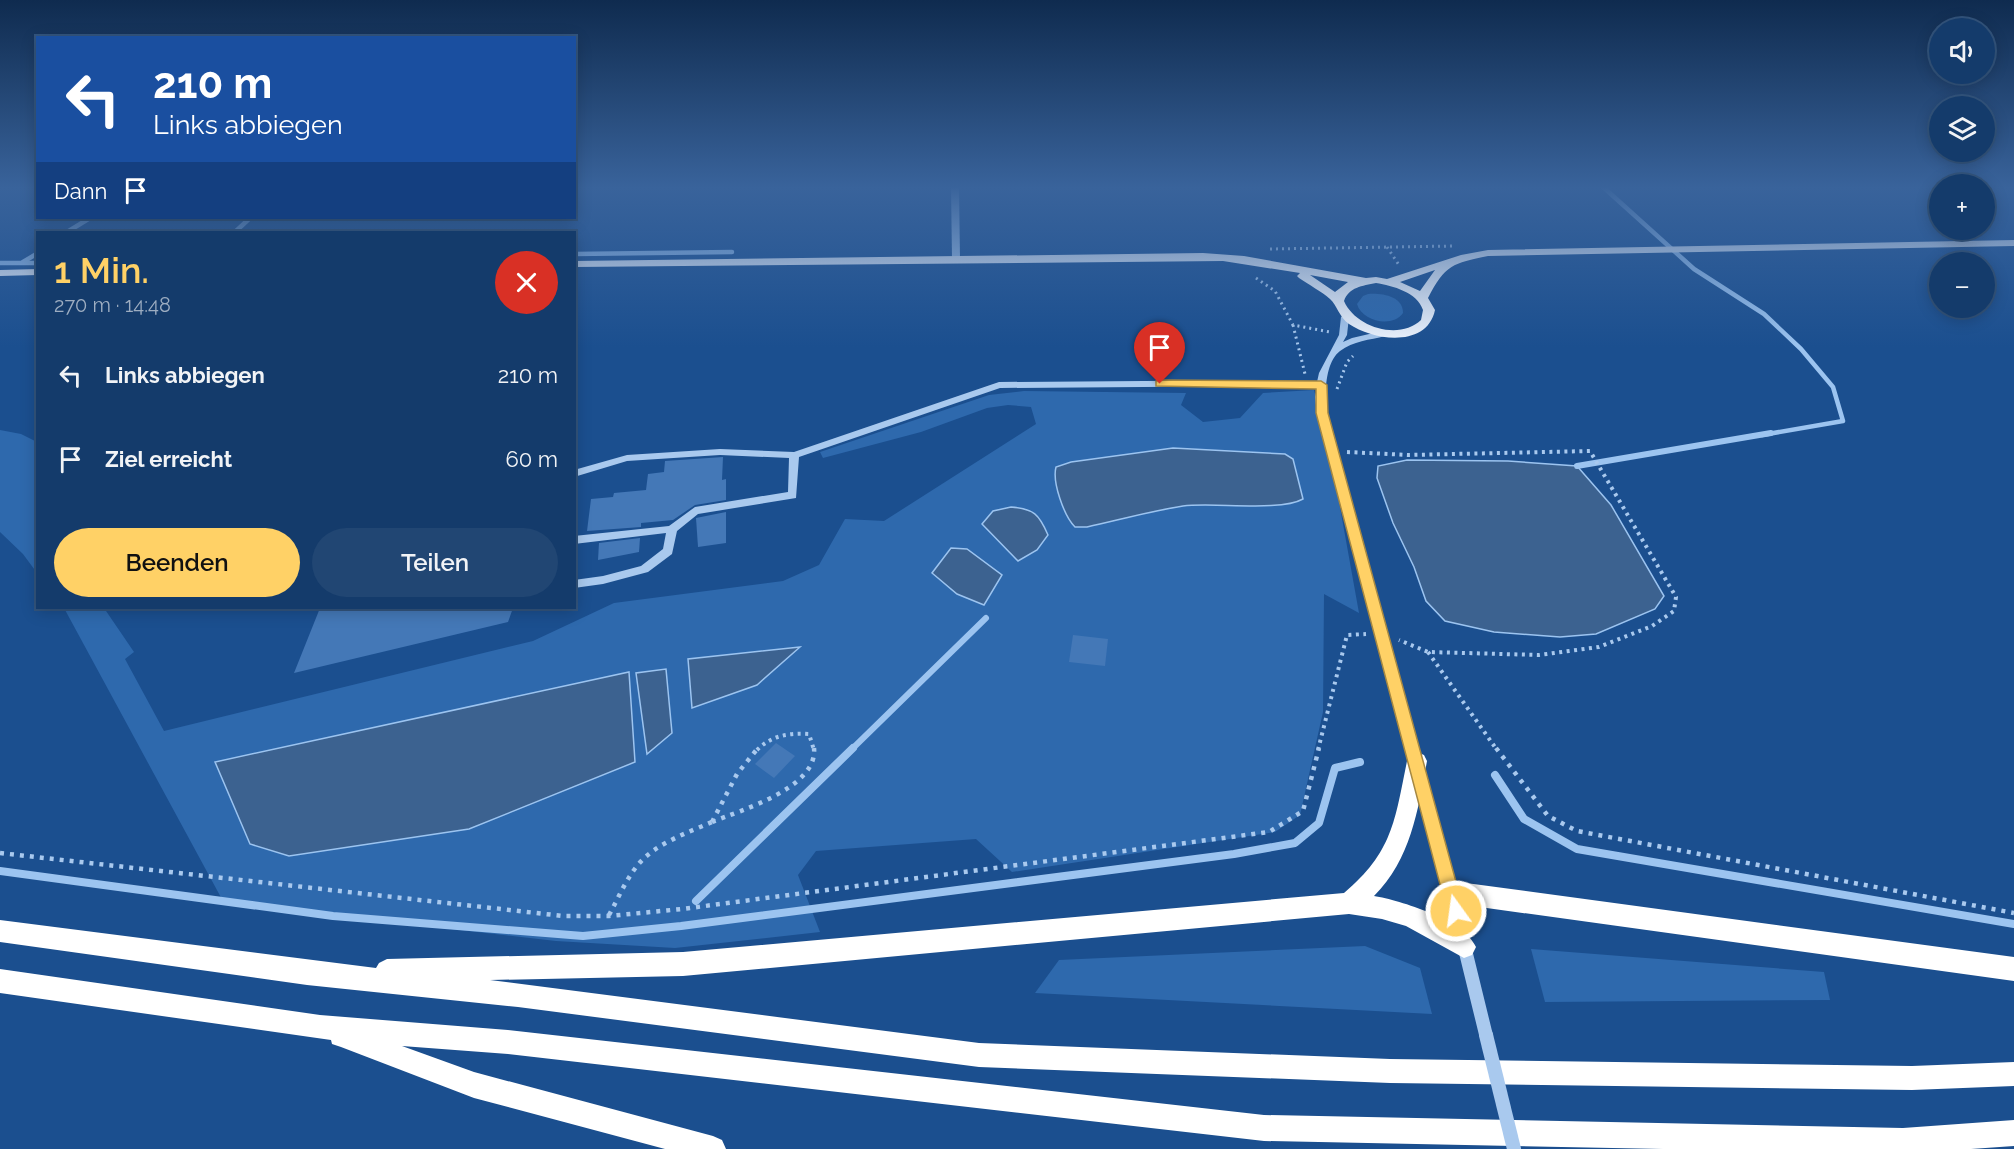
<!DOCTYPE html>
<html lang="de">
<head>
<meta charset="utf-8">
<style>
	body { margin:0; font-family:Raleway,sans-serif; background:#214673; color:#f1f3f6; height:100vh; display:flex; flex-direction:column; font-size:22px; white-space:nowrap }
	* { box-sizing:border-box; margin:0 }
	p { font-size:20px; color:#9dadc1 }
	.icon { flex:none; width:33px; height:33px; fill:none; stroke:currentColor; stroke-width:2; stroke-linecap:round; stroke-linejoin:round }
	.map { position:relative; flex:1; overflow:hidden }
	.sheet { position:absolute; left:36px; top:231px; width:540px; height:378px; display:flex; flex-direction:column; background:#143b6b; border-radius:0px; box-shadow:0 3px 15px #0003,0 0 0 2px #33557e }
	.sheet>* { flex:none }
	.hud { position:absolute; left:36px; top:36px; width:540px; height:183px; border-radius:0px; box-shadow:0 3px 15px #0003,0 0 0 2px #33557e; background:#1a4fa0; color:#fff; overflow:hidden }
	.buttons { position:absolute; left:1929px; top:18px; display:grid; gap:12px }
	.buttons a { display:grid; place-items:center; width:66px; height:66px; border-radius:50%; background:#143b6b; box-shadow:0 3px 15px #0003,0 0 0 2px #33557e; font-size:30px }
	.pin { position:absolute; display:grid; place-items:center; width:51px; height:51px; color:#fff; margin:-62px -26px; border-radius:50% 50% 50% 0; rotate:-45deg; box-shadow:0 0 6px #0007 }
	.pin .icon { rotate:45deg }
	.me { position:absolute; width:66px; margin:-33px; rotate:346deg; stroke-linejoin:round; filter:drop-shadow(0 0 4px #0008) }
	.turn { display:flex; align-items:center; gap:21px; height:126px; padding:0 18px; font-size:27px }
	.turn .icon { width:78px; height:78px; stroke-width:2.5 }
	.turn b { display:block; font-size:42px; line-height:51px }
	.then { display:flex; align-items:center; height:57px; padding:0 18px; background:#0003; gap:12px; font-size:22px }
	.round { display:grid; place-items:center; flex:none; width:63px; height:63px; border-radius:32px; background:#214673 }
	.overview { display:flex; align-items:center; justify-content:space-between; height:102px; padding:0 18px }
	h1 { font-size:36px; font-weight:600; line-height:45px; color:#ffd166 }
	.button { display:flex; gap:12px; margin-top:auto; padding:12px 18px }
	.button a { flex:1; height:69px; border-radius:36px; background:#ffd166; color:#111; font-size:24px; font-weight:600; line-height:69px; text-align:center }
	.button a+a { background:#214673; color:#f1f3f6 }
	ul { padding:0; list-style:none }
	li { display:flex; align-items:center; gap:18px; height:84px; padding:0 18px }
	li div { flex:1 }
	li b { display:block; font-size:22px }
	li em { font-style:normal }
	.map>svg:first-child { display:block }
	.green { fill:#2e69ad }
	.water { fill:#3c6290; stroke:#9cc4f0; stroke-width:1.5 }
	.lines { fill:none; stroke-linecap:round; stroke-linejoin:round }
	.stream-far2 { stroke:#9cc4f0; stroke-width:4.5 }
	.stream-far1 { stroke:#9cc4f0; stroke-width:6 }
	.stream { stroke:#9cc4f0; stroke-width:8 }
	.building { fill:#4478b7 }
	.path-far2 { stroke:#a9c9ee; stroke-width:3; stroke-dasharray:2 4; stroke-linecap:butt }
	.path-far1 { stroke:#a9c9ee; stroke-width:4; stroke-dasharray:3 4.5; stroke-linecap:butt }
	.path { stroke:#a9c9ee; stroke-width:4.5; stroke-dasharray:4 6; stroke-linecap:butt }
	.minor { fill:#a9c9ee; fill-rule:evenodd }
	.major { fill:#f0f6ff; fill-rule:evenodd }
	.highway { fill:#fff; fill-rule:evenodd }
	.minor-bridge { stroke:#a9c9ee; stroke-width:14 }
	.route { fill:#ffd166; stroke:#a68842; stroke-width:1.5 }
</style>
</head>
<body>
<div class="map">
<svg width="2014" height="1149" viewBox="0 0 2014 1149">
	<rect width="100%" height="100%" fill="#1b4f8f"/>
	<g class="green">
		<path d="M1368 294C1382 293 1403 296 1403 313 1393 328 1362 322 1357 304L1363 296Z"/>
		<polygon points="1314,390 1329,446 1359,613 1324,594 1323,712 1300,815 1275,832 1012,872 976,839 816,851 798,875 820,932 675,948 556,941 224,903 64,608 104,608 134,652 125,659 164,731 533,641 614,603 783,581 819,565 845,519 884,521 1036,424 1031,407 1008,405 987,408 921,432 823,458 820,452 989,395 1024,391 1186,393 1181,405 1203,422 1240,418 1263,393"/>
		<polygon points="0,430 21,434 37,442 37,573 23,554 0,532"/>
		<polygon points="1365,946 1420,968 1432,1014 1035,993 1059,960"/>
		<polygon points="1531,949 1824,972 1830,1000 1545,1002"/>
	</g>
	<g class="water">
		<path d="M1173 448 1285 454 1293 459 1303 499C1280 512 1213 502 1183 506 1151 511 1119 520 1087 527H1075C1064 516 1052 482 1056 467L1071 462Z"/>
		<polygon points="1407,460 1508,461 1577,466 1611,505 1664,596 1655,609 1596,634 1560,637 1494,632 1445,621 1426,601 1414,567 1393,523 1377,478 1378,466"/>
		<path d="M1011 507C1034 509 1039 514 1048 535L1037 550 1018 561 982 524 993 511Z"/>
		<polygon points="951,548 967,549 1002,575 984,605 957,594 932,573"/>
		<polygon points="800,647 757,685 692,708 688,659"/>
		<polygon points="666,669 672,733 647,754 636,673"/>
		<polygon points="629,672 635,762 469,829 289,856 250,844 215,762"/>
	</g>
	<g class="lines">
		<g class="stream-far2">
			<polyline points="1602,186 1694,269 1764,314 1801,349 1833,387 1843,421 1762,435"/>
			<polyline points="67,232 90,218"/>
			<polyline points="235,232 250,218"/>
			<polyline points="574,254 732,252"/>
			<polyline points="23,262 38,253"/>
			<polyline points="0,263 38,263"/>
		</g>
		<g class="stream-far1">
			<polyline points="1577,466 1771,433"/>
			<polyline points="851,750 986,618"/>
		</g>
		<g class="stream">
			<polyline points="1495,775 1524,819 1577,849 2014,924"/>
			<polyline points="0,871 333,916 583,936 681,926 1234,854 1295,843 1319,823 1335,768 1360,762"/>
			<polyline points="696,901 853,748"/>
		</g>
	</g>
	<g class="building">
		<polygon points="723,457 722,480 726,479 726,500 695,505 673,520 641,523 641,527 587,531 591,499 613,497 614,493 646,490 648,474 664,472 665,461"/>
		<polygon points="726,512 726,543 698,547 696,518"/>
		<polygon points="640,538 639,552 598,560 599,543"/>
		<polygon points="320,608 513,608 508,622 294,673"/>
		<polygon points="1073,635 1108,639 1105,666 1069,662"/>
		<polygon points="776,743 795,756 774,778 755,764"/>
	</g>
	<g class="lines">
		<g class="path-far2">
			<polyline points="1387,247 1399,265"/>
			<polyline points="1270,249 1454,246"/>
			<polyline points="1256,278 1275,291 1293,325 1330,332"/>
			<polyline points="1293,325 1305,374"/>
			<polyline points="1337,389 1347,362 1353,356"/>
		</g>
		<g class="path-far1">
			<polyline points="1347,452 1408,455 1590,451 1676,597 1674,611 1652,626 1599,647 1539,655 1428,652 1399,640"/>
			<polyline points="1428,652 1497,750"/>
			<path d="M757 750C772 735 789 733 809 734L814 750"/>
			<polyline points="1318,750 1347,635 1366,634"/>
		</g>
		<g class="path">
			<polyline points="1496,748 1548,816 1577,831 2014,913"/>
			<polyline points="712,822 737,774 758,748"/>
			<path d="M712 822C741 810 818 788 814 748"/>
			<polyline points="0,853 563,916 609,916 682,909 1269,832 1303,811 1319,748"/>
			<path d="M609 915C618 899 625 881 637 866 654 844 687 833 712 822"/>
		</g>
		<g class="minor">
			<polygon points="951,186 959,186 960,259 956,261 952,259"/>
			<path d="M1345 314 1349 317 1347 335 1343 342 1352 338 1382 331 1386 334 1385 336C1370 340 1353 341 1340 351 1325 362 1324 396 1327 413L1458 892 1493 1035 1491 1040 1486 1042 1481 1040 1479 1035 1444 892 1317 413 1315 397 1317 388 1276 386 1000 388 799 457 796 498 698 514 677 531 672 554 648 572 603 584 574 588V580L603 576 641 566 663 549 666 533 574 544V536L669 526 695 507 788 492 789 458 720 455 627 461 574 477V470L627 455 720 449 794 452 999 382 1276 380 1317 382 1319 373 1339 335 1341 317Z"/>
		</g>
		<g class="major">
			<path d="M2014 240V246L1488 256C1453 263 1445 265 1428 298L1435 310C1427 348 1374 341 1349 324 1339 317 1337 305 1330 299 1321 291 1309 285 1299 278L1297 276 1300 273 1223 261 574 267V261L1203 253 1244 256 1366 278 1376 277 1387 279 1461 255 1488 250ZM1435 270 1420 291 1400 282ZM1310 275 1348 282 1335 292ZM1376 283C1393 286 1417 292 1423 310L1421 320C1399 341 1355 327 1344 301 1349 287 1362 286 1376 283Z"/>
			<polygon points="38,269 38,275 0,276 0,270"/>
		</g>
		<g class="highway">
			<path d="M1417 752 1424 755 1427 761C1418 810 1411 859 1374 896 1400 900 1465 921 1476 947L1472 955 1464 958 1406 926 1382 919 1349 914 683 976 490 980 979 1043 1390 1059 1912 1066 2014 1062V1086L1912 1090 1390 1083 979 1067 518 1007 307 985 0 942V920L376 968 379 963 387 959 683 952 1344 893C1393 852 1395 820 1407 761L1410 755Z"/>
			<polygon points="1451,881 2014,957 2014,981 1451,903 1443,900 1440,892 1443,884"/>
			<polygon points="0,969 320,1015 508,1030 1264,1115 1903,1128 2014,1120 2014,1146 1971,1149 1663,1149 1264,1141 508,1054 402,1046 474,1072 713,1136 722,1140 726,1149 665,1149 474,1098 341,1047 332,1044 331,1040 0,993"/>
		</g>
		<polyline class="minor-bridge" points="1486,1035 1514,1149"/>
	</g>
	<linearGradient id="sky" x2="0" y2="1"><stop stop-color="#0f2b4f"/><stop offset="0.54" stop-color="#39639b"/><stop offset="1" stop-color="#39639b" stop-opacity="0"/></linearGradient>
	<rect width="2014" height="347" fill="url(#sky)"/>
	<polygon class="route" points="1160,380 1321,381 1327,385 1328,413 1464,911 1462,916 1456,919 1450,916 1447,911 1326,451 1316,413 1316,389 1156,386 1156,381"/>
</svg>
<div class="buttons">
<a><svg class="icon" aria-label="sound" viewBox="0 0 24 24"><path d="M4 9h4l5-4v14l-5-4H4zM17 9q2 3 0 6"/></svg></a>
<a><svg class="icon" aria-label="layers" viewBox="0 0 24 24"><path d="M12 4l9 5-9 5-9-5zM3 14l9 5 9-5"/></svg></a>
<a>+</a>
<a>−</a>
</div>
<div class="pin" style="left:1160px;top:384px;background:#d93025"><svg class="icon" aria-label="arrive" viewBox="0 0 24 24"><path d="M6 21V4h12l-3 4 3 4H6"/></svg></div>
<svg class="me" style="left:1456px;top:911px" viewBox="-20 -20 40 40"><circle r="17" fill="#ffd166" stroke="#fff" stroke-width="3"/><path d="M0-11L8 9 0 5-8 9z" fill="#fff"/></svg>
<div class="hud">
<div class="turn"><svg class="icon" aria-label="left" viewBox="0 0 24 24"><path d="M17 20v-9H6M10 6l-5 5 5 5"/></svg><div><b>210 m</b>Links abbiegen</div></div>
<div class="then">Dann<svg class="icon" aria-label="arrive" viewBox="0 0 24 24"><path d="M6 21V4h12l-3 4 3 4H6"/></svg></div>
</div>
<section class="sheet">
<div class="overview"><div><h1>1 Min.</h1><p>270 m · 14:48</p></div><a class="round" style="background:#d93025;color:#fff"><svg class="icon" aria-label="close" viewBox="0 0 24 24"><path d="M6 6l12 12M18 6L6 18"/></svg></a></div>
<ul>
<li><svg class="icon" aria-label="left" viewBox="0 0 24 24"><path d="M17 20v-9H6M10 6l-5 5 5 5"/></svg><div><b>Links abbiegen</b></div><em>210 m</em></li>
<li><svg class="icon" aria-label="arrive" viewBox="0 0 24 24"><path d="M6 21V4h12l-3 4 3 4H6"/></svg><div><b>Ziel erreicht</b></div><em>60 m</em></li>
</ul>
<div class="button"><a>Beenden</a><a>Teilen</a></div>
</section>
</div>
</body>
</html>
